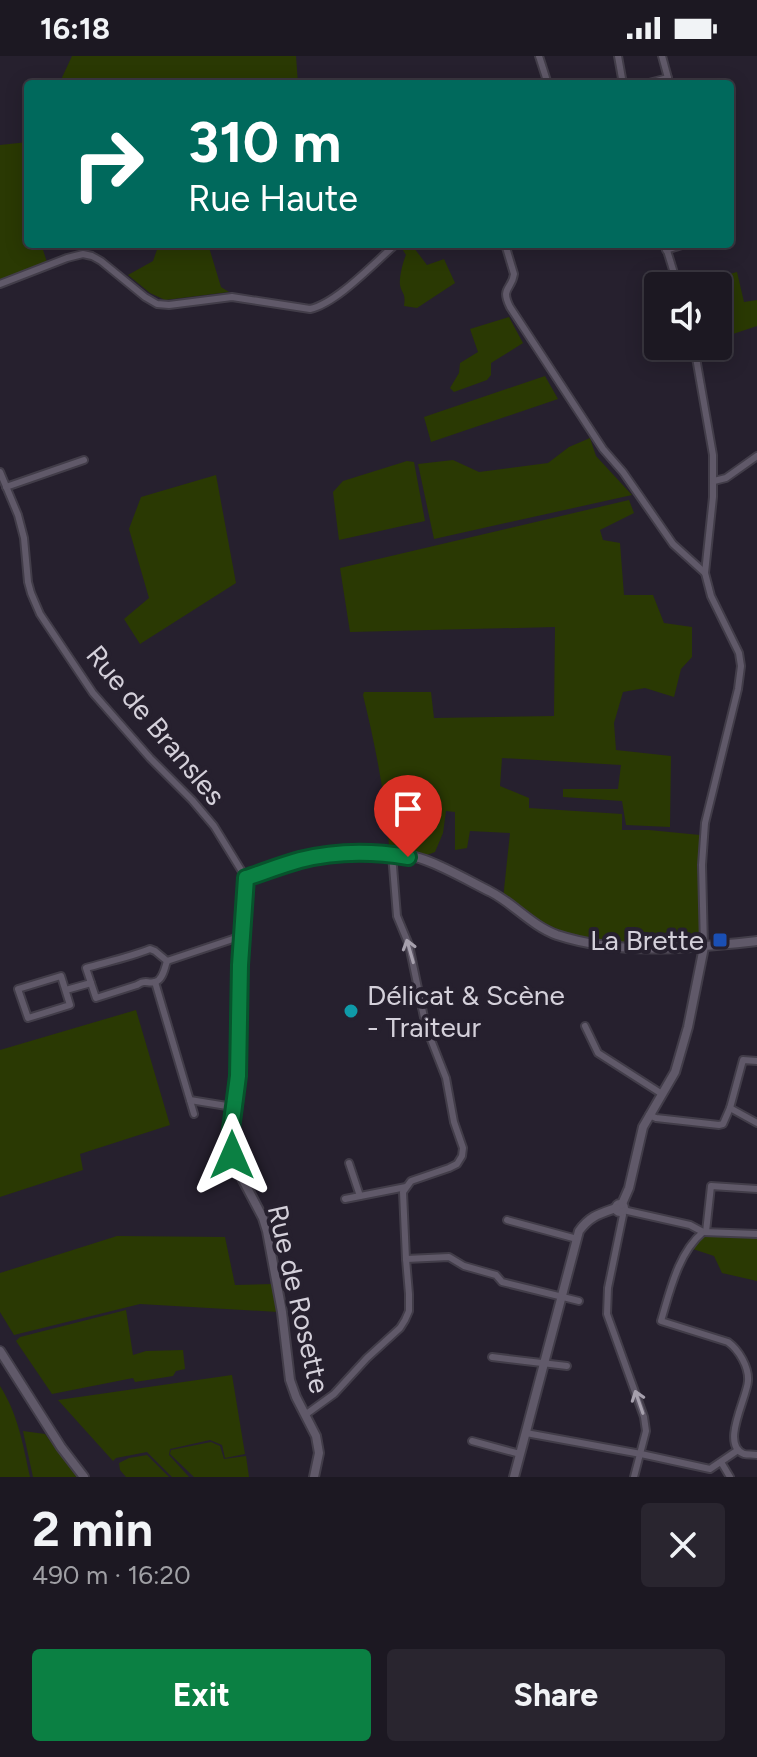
<!DOCTYPE html>
<html lang="en">
<head>
<meta charset="utf-8">
<style>
	body { margin:0; font-family:Figtree,sans-serif; background:#29252f; color:#f1f3f6; height:100vh; display:flex; flex-direction:column; font-size:30px; white-space:nowrap }
	* { box-sizing:border-box; margin:0 }
	p { font-size:26px; color:#a0a0a5 }
	.icon { flex:none; width:44px; height:44px; fill:none; stroke:currentColor; stroke-width:2; stroke-linecap:round; stroke-linejoin:round }
	.map { position:relative; height:1421px; overflow:hidden }
	.panel { display:flex; flex-direction:column; background:#1c1822; flex:1 }
	.panel>* { flex:none }
	.hud { position:absolute; left:24px; top:24px; width:710px; height:168px; border-radius:8px; box-shadow:0 4px 20px #0003,0 0 0 2px #3a3740; background:#00695c; color:#fff; overflow:hidden }
	.controls { position:absolute; left:644px; top:216px; display:grid; gap:16px }
	.controls a { display:grid; place-items:center; width:88px; height:88px; border-radius:8px; background:#1c1822; box-shadow:0 4px 20px #0003,0 0 0 2px #3a3740; font-size:40px }
	.pin { position:absolute; display:grid; place-items:center; width:68px; height:68px; color:#fff; margin:-82px -34px; border-radius:50% 50% 50% 0; rotate:-45deg; box-shadow:0 0 8px #0007 }
	.pin .icon { rotate:45deg }
	.me { position:absolute; width:88px; margin:-44px; rotate:0deg; stroke-linejoin:round; filter:drop-shadow(0 0 6px #0008) }
	.turn { display:flex; align-items:center; gap:28px; height:168px; padding:0 32px; font-size:36px }
	.turn .icon { width:104px; height:104px; stroke-width:2.5 }
	.turn b { display:block; font-size:56px; line-height:68px }
	.round { display:grid; place-items:center; flex:none; width:84px; height:84px; border-radius:8px; background:#29252f }
	.headline { display:flex; align-items:center; justify-content:space-between; height:136px; padding:0 32px }
	h1 { font-size:48px; font-weight:700; line-height:60px }
	.button { display:flex; gap:16px; margin-top:auto; padding:16px 32px }
	.button a { flex:1; height:92px; border-radius:8px; background:#0b8043; color:#fff; font-size:32px; font-weight:700; line-height:92px; text-align:center }
	.button a+a { background:#29252f; color:#f1f3f6 }
	.status { display:flex; justify-content:space-between; align-items:center; height:56px; padding:0 40px; background:#1c1822; direction:ltr }
	.status svg { height:22px; fill:currentColor }
	.map>svg:first-child { display:block }
	.green { fill:#2a3903 }
	.lines { fill:none; stroke-linecap:round; stroke-linejoin:round }
	.street-casing { stroke:#423d49; stroke-width:10 }
	.secondary-casing { stroke:#423d49; stroke-width:12 }
	.street { stroke:#605969; stroke-width:6 }
	.secondary { stroke:#605969; stroke-width:8 }
	.oneway { stroke:#a6a0ad }
	.route-casing { stroke:#07532c; stroke-width:20 }
	.route { stroke:#0b8043; stroke-width:14 }
	.transit-dot { fill:#1a4fb4; stroke:#26202e; stroke-width:3 }
	.culture-dot { fill:#0f9aa8; stroke:#26202e; stroke-width:3 }
	.labels { text-anchor:middle; stroke-width:8; stroke-linejoin:round; paint-order:stroke }
	.street-label { font-size:28px; fill:#d4d0da; stroke:#26202e }
	.poi-label { font-size:28px; fill:#d4d0da; stroke:#26202e; text-anchor:end }
</style>
</head>
<body>
<div class="status"><b>16:18</b><svg viewBox="0 0 49 12"><path d="M0 12V9h3v3zM5 12V6h3v6zM10 12V3h3v9zM15 12V0h3v12zM26 1h20v11H26zM47 4h2v5h-2z"/></svg></div>
<div class="map">
<svg width="757" height="1421" viewBox="0 0 757 1421">
	<rect width="100%" height="100%" fill="#26202e"/>
	<g class="green">
		<polygon points="72,0 296,0 298,28 59,28"/>
		<polygon points="28,86 28,188 41,188 47,206 0,224 0,89"/>
		<polygon points="159,188 208,188 221,231 229,236 165,244 150,237 128,219 153,205"/>
		<path d="M405 188H411L427 209 444 203 455 227 417 252 404 250C406 236 402 239 400 229 399 222 403 205 406 199L401 191Z"/>
		<polygon points="737,216 744,246 757,244 757,270 727,280 718,271 718,241 722,240 719,221"/>
		<polygon points="509,261 523,287 491,307 491,319 487,324 454,336 450,332 459,317 460,307 478,296 470,273"/>
		<polygon points="545,320 558,343 431,386 424,361"/>
		<polygon points="590,382 596,400 632,439 434,483 418,408 453,404 479,416 548,407 569,391"/>
		<polygon points="407,405 414,406 425,465 339,484 333,436 343,425"/>
		<polygon points="216,419 236,527 140,588 124,563 149,542 129,473 141,441"/>
		<path d="M629 444 634 457 600 474 603 484 620 487 624 539H653L664 567 692 571V601L681 613 674 641 645 632 623 636 614 667 616 694 671 700 670 771 626 769 622 745 563 741V733H618L621 709 502 702 500 730 529 742V752L622 758V774H649L700 779 701 887C661 887 621 890 582 881 553 875 527 857 503 843L510 777 470 775 467 792 455 794V756L446 755 443 777 435 796 427 799 389 789C385 738 375 688 363 639L364 636H431L434 662 554 660 555 571 350 576 340 512Z"/>
		<polygon points="136,954 170,1069 80,1098 83,1114 0,1141 0,994"/>
		<polygon points="707,1179 757,1182 757,1225 722,1217 714,1200 693,1193 695,1185"/>
		<polygon points="117,1180 225,1181 235,1229 273,1228 278,1256 140,1248 14,1279 0,1256 0,1217"/>
		<polygon points="126,1254 133,1299 146,1295 183,1294 185,1313 176,1315 173,1320 135,1326 133,1322 52,1338 16,1285 20,1281"/>
		<polygon points="232,1319 245,1398 225,1402 222,1389 210,1384 170,1393 169,1399 189,1421 172,1421 147,1396 116,1402 113,1405 58,1344"/>
		<path d="M0 1330C18 1358 23 1389 30 1421H0Z"/>
		<polygon points="23,1375 45,1378 77,1421 33,1421"/>
		<polygon points="211,1386 220,1390 224,1403 246,1400 249,1421 194,1421 170,1398 171,1394"/>
		<polygon points="147,1399 169,1421 126,1421 120,1414 119,1407 129,1402"/>
	</g>
	<g class="lines">
		<defs>
			<g id="street">
				<polyline points="539,0 548,28"/>
				<polyline points="618,0 623,28"/>
				<polyline points="662,0 668,22"/>
				<polyline points="645,28 668,22 669,28"/>
				<path d="M505 188 514 218C512 234 500 231 510 251L603 393 623 416 673 488 705 517"/>
				<polyline points="665,188 678,230"/>
				<polyline points="666,194 685,188"/>
				<path d="M0 228 67 202 83 198 92 200 101 205 145 241 157 248 169 249 232 241 310 253C337 247 374 207 396 188"/>
				<polyline points="694,290 713,399 713,441 705,517 711,540 739,597 741,610 738,633 705,767 702,809 704,891"/>
				<polyline points="0,416 18,459 24,482 28,526 31,537 40,558 93,637 150,702 192,744 214,770 246,822"/>
				<polyline points="714,425 726,422 757,400"/>
				<polyline points="6,431 84,404"/>
				<path d="M150 893 155 895 167 905C165 911 163 924 155 926 147 928 146 923 137 929L96 942 86 912C107 906 130 901 150 893Z"/>
				<polyline points="167,905 242,880"/>
				<polygon points="61,920 70,949 28,962 18,933"/>
				<polyline points="155,926 194,1058"/>
				<polyline points="66,934 91,927"/>
				<polyline points="585,970 598,997 662,1038"/>
				<polyline points="190,1044 233,1051"/>
				<polyline points="730,1052 757,1067"/>
				<polyline points="649,1059 656,1062 719,1069 723,1068 730,1052 743,1004 757,1005"/>
				<polyline points="349,1107 360,1140"/>
				<polyline points="345,1143 406,1131"/>
				<polyline points="623,1154 690,1169 703,1176 757,1178"/>
				<polyline points="622,1155 623,1159 608,1232 607,1258 644,1361 646,1375 634,1421"/>
				<polyline points="507,1164 577,1183"/>
				<path d="M703 1176C678 1197 670 1235 661 1265L728 1286C739 1294 749 1311 748 1325 747 1342 720 1389 744 1398 748 1399 753 1398 757 1399"/>
				<polyline points="706,1176 711,1130 757,1133"/>
				<polyline points="406,1203 449,1201 464,1210 496,1219 502,1226 579,1245"/>
				<polyline points="492,1301 567,1310"/>
				<polyline points="305,1359 334,1338 367,1302 400,1272 405,1264 409,1255 409,1238 406,1203 403,1136 411,1125 449,1112 457,1108 462,1100 463,1092 454,1066 446,1022 426,971 409,889 397,860 392,798"/>
				<polyline points="526,1377 641,1398 710,1413 738,1394"/>
				<polyline points="472,1385 520,1398"/>
				<polyline points="721,1406 730,1421"/>
			</g>
			<g id="secondary">
				<circle cx="620" cy="1152" r="4"/>
				<polyline points="622,1148 629,1132 643,1071 675,1016 688,971 704,891"/>
				<polyline points="0,1295 61,1391 84,1421"/>
				<path d="M314 1421 319 1397 316 1380 296 1341 290 1324 282 1256 267 1175 263 1162 235 1109 231 1088V1073L238 1020 240 909 246 822C265 815 284 807 304 803 338 796 392 792 425 804 445 811 471 826 491 836 514 848 532 870 557 879 621 900 691 892 757 885"/>
				<path d="M514 1421 579 1175C590 1160 599 1158 616 1152"/>
			</g>
		</defs>
		<use href="#street" class="street-casing"/>
		<use href="#secondary" class="secondary-casing"/>
		<use href="#street" class="street"/>
		<use href="#secondary" class="secondary"/>
	</g>
	<defs><path id="oneway-shaft" d="M-6 0H5M1.5-3L5.5 0L1.5 3" fill="none" stroke-width="1.6" stroke-linecap="round" stroke-linejoin="round" transform="scale(2)"/></defs>
	<g class="oneway">
		<use href="#oneway-shaft" transform="translate(410 895) rotate(-106)"/>
		<use href="#oneway-shaft" transform="translate(639 1346) rotate(-109)"/>
	</g>
	<g class="lines">
		<defs>
			<path id="route" d="M232 1099 231 1073 238 1020 240 909 246 822C264 816 282 809 300 804 335 795 373 795 408 801"/>
		</defs>
		<use href="#route" class="route-casing"/>
		<use href="#route" class="route"/>
	</g>
	<rect class="transit-dot" x="712" y="876" width="16" height="16" rx="4"/>
	<circle class="culture-dot" cx="351" cy="955" r="8"/>
	<g class="labels">
		<g class="street-label">
			<text transform="translate(156 669) rotate(50)" y="10">Rue de Bransles</text>
			<text transform="translate(299 1243) rotate(77)" y="10">Rue de Rosette</text>
		</g>
		<g class="poi-label">
			<text x="704" y="894">La Brette</text>
			<text x="367" y="949" text-anchor="start">Délicat &amp; Scène<tspan x="367" dy="32">- Traiteur</tspan></text>
		</g>
	</g>
</svg>
<div class="controls">
<a><svg class="icon" aria-label="sound" viewBox="0 0 24 24"><path d="M4 9h4l5-4v14l-5-4H4zM17 9q2 3 0 6"/></svg></a>
</div>
<div class="pin" style="left:408px;top:801px;background:#d93025"><svg class="icon" aria-label="arrive" viewBox="0 0 24 24"><path d="M6 21V4h12l-3 4 3 4H6"/></svg></div>
<svg class="me" style="left:232px;top:1099px" viewBox="-20 -20 40 40"><path d="M0-17L14 15 0 8-14 15z" fill="#0b8043" stroke="#fff" stroke-width="4"/></svg>
<div class="hud">
<div class="turn"><svg class="icon" aria-label="right" viewBox="0 0 24 24"><path d="M7 20v-9h11M14 6l5 5-5 5"/></svg><div><b>310 m</b>Rue Haute</div></div>
</div>
</div>
<section class="panel">
<div class="headline"><div><h1>2 min</h1><p>490 m · 16:20</p></div><a class="round"><svg class="icon" aria-label="close" viewBox="0 0 24 24"><path d="M6 6l12 12M18 6L6 18"/></svg></a></div>
<div class="button"><a>Exit</a><a>Share</a></div>
</section>
</body>
</html>
